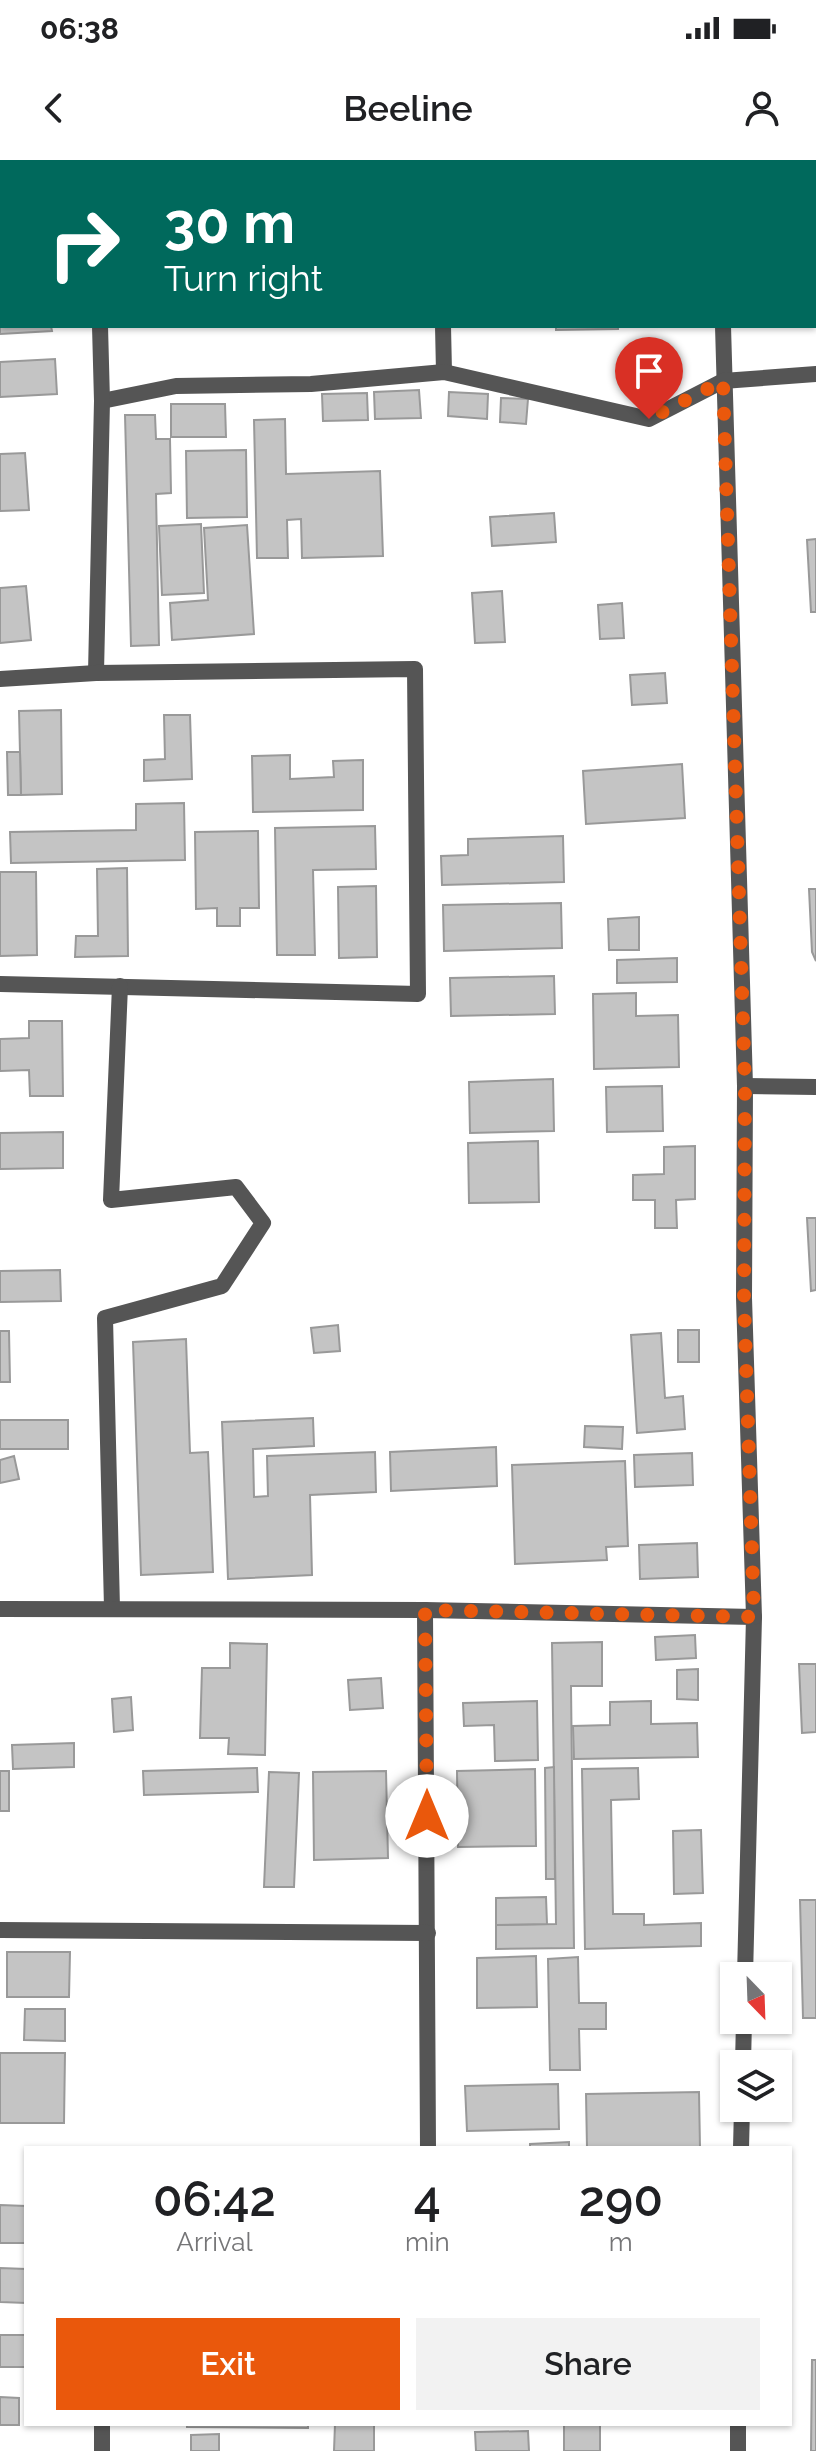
<!DOCTYPE html>
<html lang="en">
<head>
<meta charset="utf-8">
<style>
	body { margin:0; font-family:Raleway,sans-serif; background:#f2f2f2; color:#202124; height:100vh; display:flex; flex-direction:column; font-size:30px; white-space:nowrap }
	* { box-sizing:border-box; margin:0 }
	p { font-size:26px; color:#757577 }
	.icon { flex:none; width:44px; height:44px; fill:none; stroke:currentColor; stroke-width:2; stroke-linecap:round; stroke-linejoin:round }
	.map { position:relative; flex:1; overflow:hidden }
	.side { position:absolute; left:24px; top:1986px; width:768px; height:280px; display:flex; flex-direction:column; background:#fff; border-radius:0px; box-shadow:0 2px 6px #0004 }
	.side>* { flex:none }
	.guide { position:absolute; left:0px; top:0px; width:816px; height:168px; box-shadow:0 2px 6px #0004; background:#00695c; color:#fff; overflow:hidden }
	.needle { width:52px; rotate:157deg }
	.fabs { position:absolute; left:720px; top:1802px; display:grid; gap:16px }
	.fabs a { display:grid; place-items:center; width:72px; height:72px; border-radius:0px; background:#fff; box-shadow:0 2px 6px #0004; font-size:40px }
	.pin { position:absolute; display:grid; place-items:center; width:68px; height:68px; color:#fff; margin:-82px -34px; border-radius:50% 50% 50% 0; rotate:-45deg; box-shadow:0 0 8px #0007 }
	.pin .icon { rotate:45deg }
	.me { position:absolute; width:88px; margin:-44px; rotate:0deg; stroke-linejoin:round; filter:drop-shadow(0 0 6px #0008) }
	.turn { display:flex; align-items:center; gap:28px; height:168px; padding:0 32px; font-size:36px }
	.turn .icon { width:104px; height:104px; stroke-width:2.5 }
	.turn b { display:block; font-size:56px; line-height:68px }
	.eta { display:flex; justify-content:space-evenly; align-items:center; height:136px; text-align:center }
	.eta b { font-size:48px; font-weight:600; line-height:56px }
	.primary-button { display:flex; gap:16px; margin-top:auto; padding:16px 32px }
	.primary-button a { flex:1; height:92px; border-radius:0px; background:#ea580c; color:#fff; font-size:32px; font-weight:600; line-height:92px; text-align:center }
	.primary-button a+a { background:#f2f2f2; color:#202124 }
	.status { display:flex; justify-content:space-between; align-items:center; height:56px; padding:0 40px; background:#fff; direction:ltr }
	.status svg { height:22px; fill:currentColor }
	header { display:flex; justify-content:space-between; align-items:center; height:104px; padding:0 32px; background:#fff; font-size:36px; font-weight:600 }
	.map>svg:first-child { display:block }
	.building { fill:#c4c4c4; stroke:#999; stroke-width:2 }
	.lines { fill:none; stroke-linecap:round; stroke-linejoin:round }
	.minor { stroke:#555; stroke-width:16 }
	.route { stroke:#ea580c; stroke-width:14; stroke-dasharray:0 25.2 }
</style>
</head>
<body>
<div class="status"><b>06:38</b><svg viewBox="0 0 49 12"><path d="M0 12V9h3v3zM5 12V6h3v6zM10 12V3h3v9zM15 12V0h3v12zM26 1h20v11H26zM47 4h2v5h-2z"/></svg></div>
<header><svg class="icon" aria-label="back" viewBox="0 0 24 24"><path d="M15 5l-7 7 7 7"/></svg>Beeline<svg class="icon" aria-label="person" viewBox="0 0 24 24"><circle cx="12" cy="8" r="4"/><path d="M4 21q1-7 8-7t8 7"/></svg></header>
<div class="map">
<svg width="816" height="2291" viewBox="0 0 816 2291">
	<rect width="100%" height="100%" fill="#fff"/>
	<g class="building">
		<rect x="445" y="0" width="71" height="2"/>
		<rect x="521" y="0" width="34" height="2"/>
		<rect x="559" y="0" width="40" height="2"/>
		<rect x="609" y="0" width="68" height="2"/>
		<polygon points="758,0 816,0 816,15 814,2"/>
		<polygon points="814,46 816,46 814,129"/>
		<polygon points="0,51 2,51 0,88"/>
		<polygon points="0,141 2,166 51,166 52,171 0,174"/>
		<polygon points="556,166 618,166 618,169 556,170"/>
		<polygon points="55,199 57,234 0,237 0,202"/>
		<polygon points="419,230 421,258 375,259 374,232"/>
		<polygon points="449,232 488,234 487,259 448,256"/>
		<polygon points="367,233 368,260 323,261 322,234"/>
		<polygon points="501,238 528,239 526,264 500,262"/>
		<polygon points="171,244 225,244 226,277 171,277"/>
		<polygon points="125,255 155,255 156,279 170,279 171,333 156,334 159,485 131,486"/>
		<polygon points="285,259 286,314 380,311 383,396 302,398 301,359 287,360 288,398 257,398 254,260"/>
		<polygon points="246,290 247,357 187,358 186,291"/>
		<polygon points="25,293 29,350 0,351 0,294"/>
		<polygon points="554,353 556,382 492,386 490,357"/>
		<polygon points="201,364 204,433 162,435 159,366"/>
		<polygon points="247,365 254,474 172,480 170,443 208,440 204,368"/>
		<polygon points="816,379 816,452 811,452 807,380"/>
		<polygon points="26,426 31,480 0,483 0,428"/>
		<polygon points="502,431 505,482 475,483 472,433"/>
		<polygon points="622,443 624,478 600,479 598,445"/>
		<polygon points="665,513 667,543 632,545 630,515"/>
		<polygon points="61,550 62,634 21,635 19,551"/>
		<polygon points="164,555 190,555 192,619 144,621 144,600 165,599"/>
		<polygon points="7,592 20,592 21,635 8,635"/>
		<polygon points="290,595 290,619 334,617 333,601 363,600 363,650 253,652 252,596"/>
		<polygon points="682,604 685,658 586,664 583,611"/>
		<polygon points="184,643 185,700 11,703 10,672 136,670 136,644"/>
		<polygon points="375,666 376,709 313,710 315,795 277,795 275,668"/>
		<polygon points="258,671 259,748 240,748 240,766 217,766 217,748 196,749 195,672"/>
		<polygon points="563,676 564,722 442,725 441,696 468,695 468,679"/>
		<polygon points="127,708 128,796 75,797 76,776 98,776 97,709"/>
		<polygon points="0,712 36,712 37,795 0,796"/>
		<polygon points="376,726 377,797 339,798 338,727"/>
		<polygon points="809,729 816,729 816,801 812,792"/>
		<polygon points="561,743 562,788 444,791 443,745"/>
		<polygon points="639,757 639,790 609,790 608,759"/>
		<polygon points="677,798 677,822 617,823 617,800"/>
		<polygon points="554,816 555,854 451,856 450,818"/>
		<polygon points="636,833 636,856 678,855 679,907 594,909 593,834"/>
		<polygon points="29,861 62,861 63,936 30,936 29,910 0,911 0,879 29,878"/>
		<polygon points="553,919 554,971 470,973 469,922"/>
		<polygon points="662,926 663,971 607,972 606,927"/>
		<polygon points="63,972 63,1008 0,1009 0,973"/>
		<polygon points="538,981 539,1042 469,1043 468,983"/>
		<polygon points="695,986 695,1039 676,1040 677,1068 655,1068 655,1040 633,1040 633,1015 664,1014 664,987"/>
		<polygon points="807,1058 816,1058 816,1130 811,1131"/>
		<polygon points="60,1110 61,1141 0,1142 0,1111"/>
		<polygon points="338,1165 340,1191 314,1193 311,1168"/>
		<rect x="678" y="1170" width="21" height="32"/>
		<polygon points="0,1171 9,1171 10,1222 0,1222"/>
		<polygon points="661,1173 665,1238 683,1236 685,1269 637,1273 631,1175"/>
		<polygon points="186,1179 190,1293 208,1292 213,1412 141,1415 133,1182"/>
		<polygon points="313,1258 314,1286 253,1289 254,1337 268,1336 267,1296 375,1292 376,1332 310,1335 312,1415 228,1419 222,1262"/>
		<rect x="0" y="1260" width="68" height="29"/>
		<polygon points="585,1266 623,1267 622,1289 584,1287"/>
		<polygon points="496,1287 497,1326 391,1331 390,1292"/>
		<polygon points="692,1293 693,1325 635,1327 634,1295"/>
		<polygon points="14,1296 19,1319 0,1323 0,1300"/>
		<polygon points="625,1301 628,1386 606,1387 607,1400 515,1404 512,1305"/>
		<polygon points="697,1383 698,1417 640,1419 639,1385"/>
		<polygon points="695,1475 696,1498 656,1500 655,1477"/>
		<polygon points="602,1482 602,1526 571,1526 574,1788 496,1789 496,1765 556,1764 552,1483"/>
		<polygon points="230,1483 267,1484 265,1595 228,1594 229,1578 200,1578 202,1508 230,1508"/>
		<polygon points="799,1504 816,1504 816,1572 802,1573"/>
		<polygon points="698,1509 698,1540 677,1539 677,1510"/>
		<polygon points="381,1518 383,1548 350,1550 348,1520"/>
		<polygon points="131,1537 133,1570 114,1572 112,1539"/>
		<polygon points="537,1541 538,1600 495,1601 494,1565 464,1566 463,1543"/>
		<polygon points="651,1541 651,1564 697,1563 698,1597 574,1599 573,1566 610,1565 610,1542"/>
		<polygon points="74,1583 74,1607 13,1609 12,1585"/>
		<polygon points="554,1607 555,1719 546,1719 545,1608"/>
		<polygon points="257,1608 258,1632 144,1635 143,1611"/>
		<polygon points="638,1608 639,1639 611,1640 613,1754 644,1754 644,1765 701,1763 701,1786 585,1789 582,1609"/>
		<polygon points="535,1609 536,1686 458,1687 457,1611"/>
		<rect x="0" y="1611" width="9" height="40"/>
		<polygon points="386,1611 388,1698 314,1700 313,1612"/>
		<polygon points="269,1612 299,1613 294,1727 264,1727"/>
		<polygon points="701,1670 703,1733 674,1734 673,1671"/>
		<polygon points="546,1737 547,1764 496,1765 496,1738"/>
		<polygon points="800,1740 816,1740 816,1858 803,1858"/>
		<polygon points="7,1792 70,1792 69,1837 7,1837"/>
		<polygon points="536,1796 537,1847 477,1848 477,1798"/>
		<polygon points="578,1797 579,1843 606,1843 606,1869 579,1869 580,1910 550,1910 548,1799"/>
		<polygon points="25,1849 65,1849 65,1881 24,1880"/>
		<polygon points="0,1893 65,1893 64,1963 0,1963"/>
		<polygon points="558,1924 559,1969 467,1971 465,1926"/>
		<polygon points="699,1932 700,1988 587,1988 586,1934"/>
		<polygon points="569,1982 569,1988 530,1988 530,1984"/>
		<polygon points="0,2045 26,2046 26,2083 0,2083"/>
		<polygon points="0,2108 26,2109 26,2143 0,2142"/>
		<rect x="0" y="2175" width="26" height="32"/>
		<polygon points="812,2200 816,2200 816,2291 811,2291"/>
		<polygon points="0,2237 19,2238 19,2265 0,2265"/>
		<polygon points="187,2264 308,2264 308,2268 187,2267"/>
		<polygon points="335,2264 374,2264 374,2291 334,2291"/>
		<rect x="564" y="2264" width="36" height="27"/>
		<polygon points="528,2271 529,2291 476,2291 475,2272"/>
		<polygon points="219,2274 219,2291 191,2291 191,2275"/>
	</g>
	<g class="lines">
		<g class="minor">
			<polyline points="95,0 95,2"/>
			<polyline points="437,0 437,2"/>
			<polyline points="721,0 721,2"/>
			<polyline points="443,166 444,212"/>
			<polyline points="723,166 745,926 744,1138 754,1457 745,1816"/>
			<polyline points="102,241 176,226 311,224 444,212 649,259 723,221 816,214"/>
			<polyline points="96,513 102,241 100,166"/>
			<polyline points="0,519 96,513 415,509 418,834 0,824"/>
			<polyline points="745,926 816,927"/>
			<polyline points="112,1448 105,1158 222,1126 263,1063 236,1027 111,1040 120,826"/>
			<polyline points="0,1449 425,1450 754,1457"/>
			<polyline points="425,1450 428,1988"/>
			<polyline points="0,1770 428,1773"/>
			<polyline points="743,1904 744,1860"/>
			<polyline points="741,1988 742,1948"/>
			<polyline points="102,2291 102,2264"/>
			<polyline points="738,2291 738,2264"/>
		</g>
	</g>
	<g class="lines">
		<polyline class="route" points="427,1656 425,1450 754,1457 744,1138 745,926 723,221 649,259"/>
	</g>
</svg>
<div class="fabs">
<a><svg class="needle" viewBox="-14 -14 28 28"><path d="M0-13l5 13h-10z" fill="#e53935"/><path d="M0 13l5-13h-10z" fill="#757577"/></svg></a>
<a><svg class="icon" aria-label="layers" viewBox="0 0 24 24"><path d="M12 4l9 5-9 5-9-5zM3 14l9 5 9-5"/></svg></a>
</div>
<div class="pin" style="left:649px;top:259px;background:#d93025"><svg class="icon" aria-label="arrive" viewBox="0 0 24 24"><path d="M6 21V4h12l-3 4 3 4H6"/></svg></div>
<svg class="me" style="left:427px;top:1656px" viewBox="-20 -20 40 40"><circle r="19" fill="#fff"/><path d="M0-13L10 11 0 6-10 11z" fill="#ea580c"/></svg>
<div class="guide">
<div class="turn"><svg class="icon" aria-label="right" viewBox="0 0 24 24"><path d="M7 20v-9h11M14 6l5 5-5 5"/></svg><div><b>30 m</b>Turn right</div></div>
</div>
<section class="side">
<div class="eta">
<div><b>06:42</b><p>Arrival</p></div>
<div><b>4</b><p>min</p></div>
<div><b>290</b><p>m</p></div>
</div>
<div class="primary-button"><a>Exit</a><a>Share</a></div>
</section>
</div>
</body>
</html>
